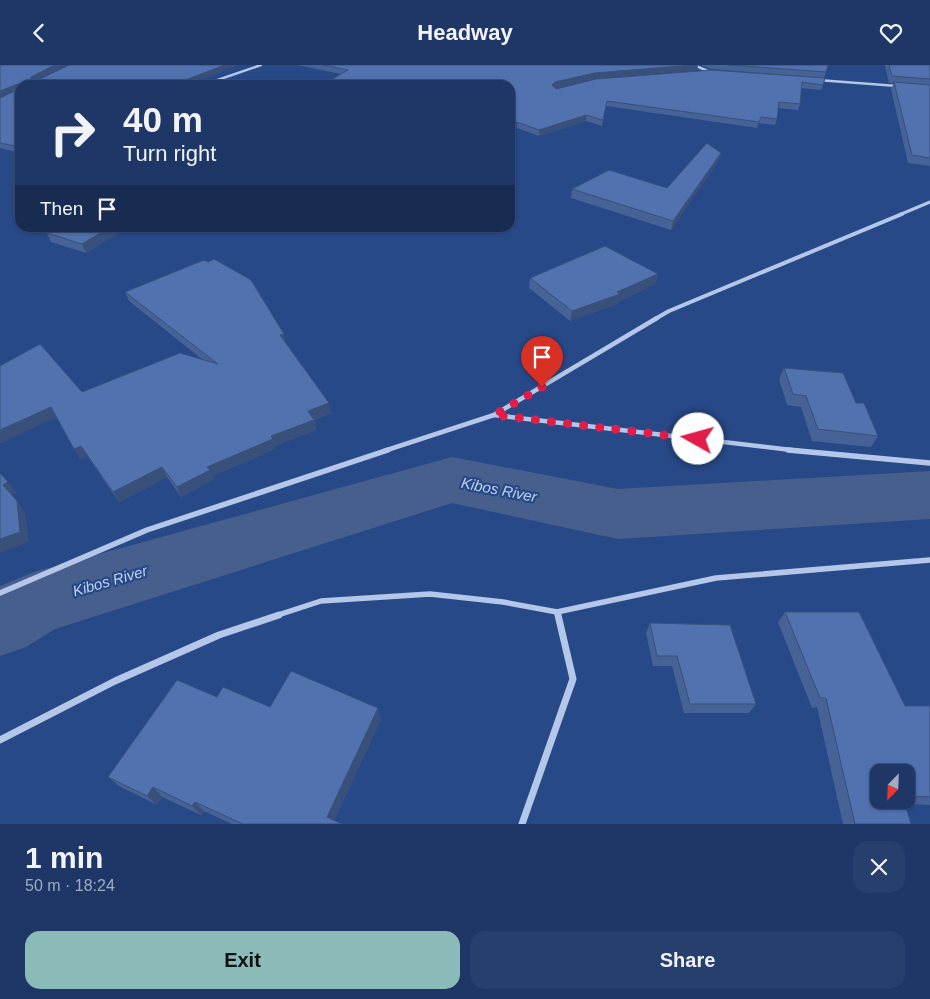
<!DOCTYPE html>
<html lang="en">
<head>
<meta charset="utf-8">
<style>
	body { margin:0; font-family:Helvetica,sans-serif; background:#263f6c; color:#f1f3f6; height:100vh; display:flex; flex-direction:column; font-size:19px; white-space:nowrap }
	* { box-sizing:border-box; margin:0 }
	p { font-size:16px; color:#a1acbf }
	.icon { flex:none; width:28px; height:28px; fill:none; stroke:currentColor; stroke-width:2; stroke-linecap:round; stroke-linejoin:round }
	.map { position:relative; height:759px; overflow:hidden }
	.panel { display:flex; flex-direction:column; background:#1e3766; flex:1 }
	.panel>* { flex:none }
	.top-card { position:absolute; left:15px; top:15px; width:500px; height:152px; border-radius:15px; box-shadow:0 1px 4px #0004,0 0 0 1px #3c517a; background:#1e3766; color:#f1f3f6; overflow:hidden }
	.needle { width:32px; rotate:203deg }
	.buttons { position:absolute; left:870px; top:699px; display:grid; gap:10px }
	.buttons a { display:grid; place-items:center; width:45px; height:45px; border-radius:10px; background:#1e3766; box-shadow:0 1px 4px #0004,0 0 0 1px #3c517a; font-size:25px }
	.pin { position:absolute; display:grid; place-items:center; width:42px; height:42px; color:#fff; margin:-51px -21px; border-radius:50% 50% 50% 0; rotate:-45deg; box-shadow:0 0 5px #0007 }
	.pin .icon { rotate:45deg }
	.me { position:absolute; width:55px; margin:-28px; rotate:277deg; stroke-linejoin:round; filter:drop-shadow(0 0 4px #0008) }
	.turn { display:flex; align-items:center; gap:18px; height:105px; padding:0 25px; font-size:22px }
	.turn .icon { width:65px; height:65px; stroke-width:2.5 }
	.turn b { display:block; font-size:35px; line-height:42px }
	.then { display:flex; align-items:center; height:48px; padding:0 25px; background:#0003; gap:10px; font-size:19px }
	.round { display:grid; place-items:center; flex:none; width:52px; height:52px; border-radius:15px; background:#263f6c }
	.headline { display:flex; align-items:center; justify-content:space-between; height:85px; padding:0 25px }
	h1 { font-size:30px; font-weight:800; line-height:38px }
	.primary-button { display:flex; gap:10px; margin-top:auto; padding:10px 25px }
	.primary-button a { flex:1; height:58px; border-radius:15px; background:#8bbbb9; color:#111; font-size:20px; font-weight:800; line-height:58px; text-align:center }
	.primary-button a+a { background:#263f6c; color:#f1f3f6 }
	header { display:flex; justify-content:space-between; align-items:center; height:65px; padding:0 25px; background:#1e3766; font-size:22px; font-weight:800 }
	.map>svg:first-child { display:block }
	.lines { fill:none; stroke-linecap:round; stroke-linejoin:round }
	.river { fill:#475f8c; fill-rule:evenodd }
	.street-far5 { stroke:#b4c7e8; stroke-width:2.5 }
	.street-far4 { stroke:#b4c7e8; stroke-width:3 }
	.street-far3 { stroke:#b4c7e8; stroke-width:4 }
	.street-far2 { stroke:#b4c7e8; stroke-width:4.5 }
	.street-far1 { stroke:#b4c7e8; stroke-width:5.5 }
	.street { stroke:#b4c7e8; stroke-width:7 }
	.wall { fill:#466296; fill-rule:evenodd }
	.shaded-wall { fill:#39507a }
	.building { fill:#5172af; stroke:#39507a }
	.route { stroke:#e11d48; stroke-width:9; stroke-dasharray:0 16.2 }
	.labels { text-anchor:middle; stroke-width:4.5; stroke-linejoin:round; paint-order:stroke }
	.water-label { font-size:15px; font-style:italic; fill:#c0d2f0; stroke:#284988 }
</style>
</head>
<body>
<header><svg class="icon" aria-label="back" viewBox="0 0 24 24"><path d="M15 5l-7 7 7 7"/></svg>Headway<svg class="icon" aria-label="heart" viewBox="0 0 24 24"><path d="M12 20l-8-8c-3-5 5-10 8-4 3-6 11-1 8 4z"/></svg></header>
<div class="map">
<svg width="930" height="759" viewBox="0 0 930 759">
	<rect width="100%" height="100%" fill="#284988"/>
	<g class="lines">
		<polygon class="river" points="452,392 618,424 930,406 930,454 618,474 452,438 55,564 26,582 0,591 0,521 34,507"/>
		<g class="street-far5">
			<polyline points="694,0 710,7"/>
			<polyline points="818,15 897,21"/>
			<polyline points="203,20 261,0"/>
		</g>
		<polyline class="street-far4" points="899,150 930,137"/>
		<polyline class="street-far3" points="655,254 669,246 902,149"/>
		<g class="street-far2">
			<polyline points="494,350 800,386"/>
			<polyline points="384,386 494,350 657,253"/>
		</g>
		<g class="street-far1">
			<polyline points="788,385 930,398"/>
			<polyline points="0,528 147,465 388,385"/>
			<polyline points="557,547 558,551"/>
			<polyline points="275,551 321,536 430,529 503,537 557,547 716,513 930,495"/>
		</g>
		<g class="street">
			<polyline points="0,675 115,616 219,570 279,550"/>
			<polyline points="522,759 573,614 558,550"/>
		</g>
	</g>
	<g class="wall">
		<polygon points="0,0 34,17 239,0 20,20 20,88 0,83"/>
		<polygon points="297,0 698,0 697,5 595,13 555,23 556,24 711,5 823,20 821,25 801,23 800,39 798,45 778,43 777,54 775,60 759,58 757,63 606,41 602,61 586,56 539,71 517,63 510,65 510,20 341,9"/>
		<polygon points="701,0 828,0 824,13 711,4"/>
		<polygon points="885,0 930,0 930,101 908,98 891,24 894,18 889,18"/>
		<polygon points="721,88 718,96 671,165 571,133 572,124 667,123"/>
		<polygon points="128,162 86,188 51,177 47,168"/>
		<polygon points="658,209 655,219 618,237 617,239 570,256 529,223 530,213"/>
		<polygon points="125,227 286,278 331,348 314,355 316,365 274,381 275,384 212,411 214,414 181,432 167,412 119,437 87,391 80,394 56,352 0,378 0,301 82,327 203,295 129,236"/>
		<polygon points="784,303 856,338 878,371 871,382 812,376 801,342 787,340 779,314"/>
		<path d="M785 547 905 641H930V740L905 739 911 759H843L817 642 812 643 778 557ZM906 708V735H879Z"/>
		<polygon points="650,558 756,639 749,648 684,648 672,601 653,601 646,568"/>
		<polygon points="217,632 270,642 381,654 334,755 342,759 232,759 204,746 201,750 162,732 157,740 119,721 108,712"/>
	</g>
	<g class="shaded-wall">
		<polygon points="55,0 67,0 34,17 30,16 31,12"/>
		<polygon points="225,0 239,0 188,20 172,20"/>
		<polygon points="691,0 698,0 697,5 595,13 554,23 552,20 555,17 595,8"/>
		<polygon points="18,19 20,24 0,33 0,26"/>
		<polygon points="586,50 586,56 539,71 539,65"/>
		<polygon points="517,57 517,63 511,65 511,59"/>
		<polygon points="721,88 718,96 671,165 673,156"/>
		<polygon points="110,162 128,162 86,188 82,179"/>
		<polygon points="658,209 655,219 618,237 617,239 570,256 572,246 617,227"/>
		<polygon points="284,269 286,278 282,279 280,270"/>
		<polygon points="329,338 331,348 310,356 308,346"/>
		<polygon points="51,342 57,352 0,378 0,365"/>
		<polygon points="314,355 316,365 274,381 275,384 212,411 214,414 181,432 177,422 207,402 271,371"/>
		<polygon points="81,381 87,391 80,394 74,384"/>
		<polygon points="162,402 167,412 119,437 113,427"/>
		<polygon points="8,417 17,428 11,430 3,420"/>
		<polygon points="17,436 25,447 29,477 0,488 0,474"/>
		<polygon points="378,643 381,654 332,759 327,752"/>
		<polygon points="153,722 162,732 157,740 147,731"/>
		<polygon points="195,737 204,746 201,750 192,741"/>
	</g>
	<g class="building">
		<polygon points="0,0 55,0 31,12 30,16 34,17 69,0 225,0 172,20 20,21 18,19 0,26"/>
		<polygon points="323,0 693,0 595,8 555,17 552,20 556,24 596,14 711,5 825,13 823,20 802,17 800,39 779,37 777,54 761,52 759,57 607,36 603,55 586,50 539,65 517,57 510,59 510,20 322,20 348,5"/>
		<polygon points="729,0 828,0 826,7"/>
		<polygon points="889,0 930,0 930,14 892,11"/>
		<polygon points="894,17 930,20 930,93 912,90"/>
		<polygon points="20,22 20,82 0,78 0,33 19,24"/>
		<polygon points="707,78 721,88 673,156 572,124 609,105 667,123"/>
		<polygon points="58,162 110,162 82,179 47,168"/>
		<polygon points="605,181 658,209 617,227 620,229 572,246 530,213"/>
		<polygon points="214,194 251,215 284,269 280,270 329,338 308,346 314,355 271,371 273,374 207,402 210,405 177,422 162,402 113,427 81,381 74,384 51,342 0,365 0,301 40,279 82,327 180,288 218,299 125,227 204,195 208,197"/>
		<polygon points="784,303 843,308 856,338 864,338 878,371 818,364 806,331 793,329"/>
		<polygon points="0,408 8,417 3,420 17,436 20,467 0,474"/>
		<polygon points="785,547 859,547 905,641 930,641 930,732 906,731 906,708 879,708 879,735 904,735 911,759 855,759 826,633 820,633"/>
		<polygon points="650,558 730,560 756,639 690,639 677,591 657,591"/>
		<polygon points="291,606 378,643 327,752 342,759 243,759 195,737 192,741 153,722 147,731 108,712 177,615 217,632 223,622 270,642"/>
	</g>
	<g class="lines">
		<polyline class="route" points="542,322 494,350 698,374"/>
	</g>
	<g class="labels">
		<g class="water-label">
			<text transform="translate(499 425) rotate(11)" y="5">Kibos River</text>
			<text transform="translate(110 516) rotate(-16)" y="5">Kibos River</text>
		</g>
	</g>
</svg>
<div class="buttons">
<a><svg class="needle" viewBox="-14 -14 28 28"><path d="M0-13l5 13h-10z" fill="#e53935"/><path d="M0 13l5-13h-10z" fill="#a1acbf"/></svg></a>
</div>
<div class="pin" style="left:542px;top:322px;background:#d93025"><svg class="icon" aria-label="arrive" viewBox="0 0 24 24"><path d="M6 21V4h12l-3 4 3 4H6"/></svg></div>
<svg class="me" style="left:698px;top:374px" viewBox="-20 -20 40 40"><circle r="19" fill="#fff"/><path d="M0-13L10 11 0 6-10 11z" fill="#e11d48"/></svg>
<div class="top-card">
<div class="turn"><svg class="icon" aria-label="right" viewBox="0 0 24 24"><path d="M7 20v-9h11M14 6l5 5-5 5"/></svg><div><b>40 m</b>Turn right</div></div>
<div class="then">Then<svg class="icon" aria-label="arrive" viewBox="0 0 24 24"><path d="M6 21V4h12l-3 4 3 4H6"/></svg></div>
</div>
</div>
<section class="panel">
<div class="headline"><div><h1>1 min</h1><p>50 m · 18:24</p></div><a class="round"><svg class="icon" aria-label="close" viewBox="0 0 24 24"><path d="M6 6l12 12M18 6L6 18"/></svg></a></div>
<div class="primary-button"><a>Exit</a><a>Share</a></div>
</section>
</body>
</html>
